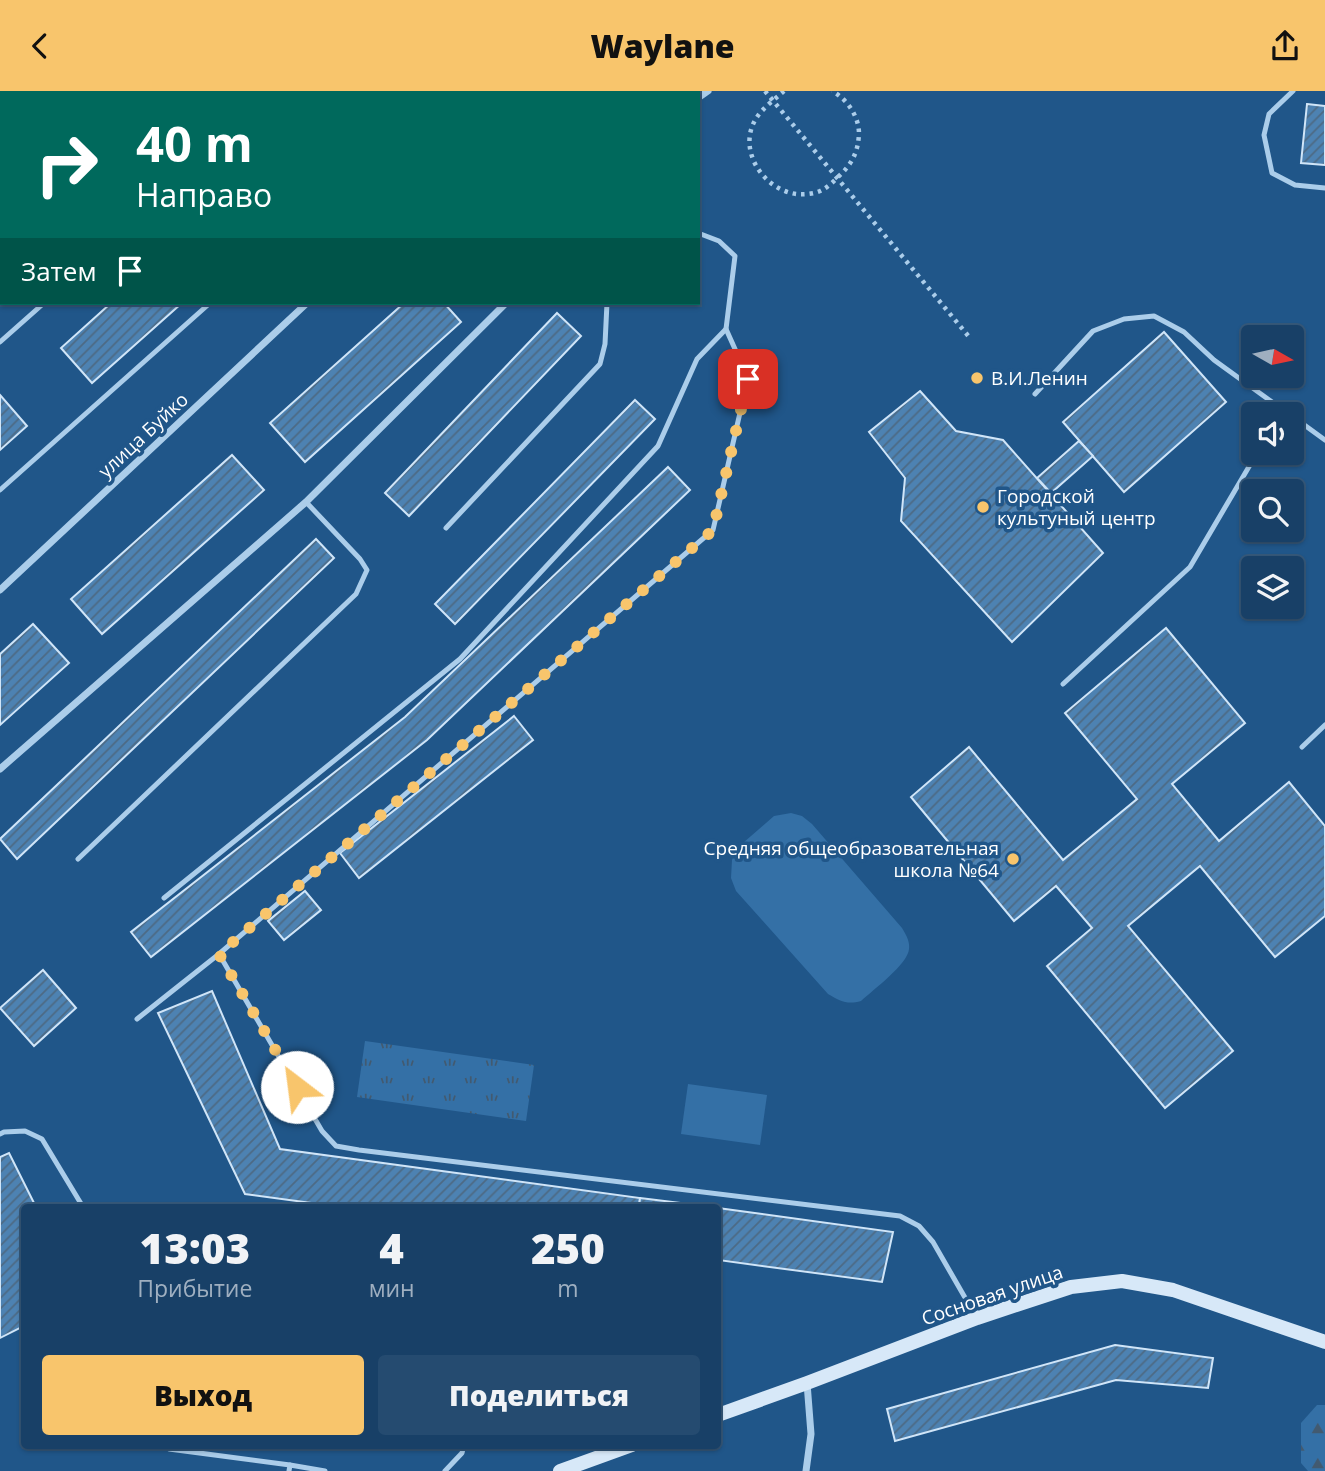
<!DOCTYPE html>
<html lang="ru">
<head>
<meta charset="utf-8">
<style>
	body { margin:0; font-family:"Open Sans",sans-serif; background:#254b70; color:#f1f3f6; height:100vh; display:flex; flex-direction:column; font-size:26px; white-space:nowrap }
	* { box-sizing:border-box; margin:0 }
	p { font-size:23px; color:#9fafc0 }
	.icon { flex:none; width:38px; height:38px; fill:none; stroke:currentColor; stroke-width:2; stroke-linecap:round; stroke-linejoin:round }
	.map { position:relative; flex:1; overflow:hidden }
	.panel { position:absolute; left:21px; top:1113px; width:700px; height:245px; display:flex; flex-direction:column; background:#184067; border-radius:7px; box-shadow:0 2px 5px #0004,0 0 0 2px #36597b }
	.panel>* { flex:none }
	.hud { position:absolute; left:0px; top:0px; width:700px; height:214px; box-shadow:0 2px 5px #0004,0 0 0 2px #36597b; background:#00695c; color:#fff; overflow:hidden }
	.needle { width:46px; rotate:99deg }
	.buttons { position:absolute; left:1241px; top:234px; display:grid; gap:14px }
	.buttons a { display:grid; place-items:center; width:63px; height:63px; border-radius:7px; background:#184067; box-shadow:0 2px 5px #0004,0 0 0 2px #36597b; font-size:35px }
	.pin { position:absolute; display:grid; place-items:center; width:60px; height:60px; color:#fff; margin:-30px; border-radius:14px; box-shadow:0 4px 10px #0006 }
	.me { position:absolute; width:77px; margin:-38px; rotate:330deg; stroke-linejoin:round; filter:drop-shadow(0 0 5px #0008) }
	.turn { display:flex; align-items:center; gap:24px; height:147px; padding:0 21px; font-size:32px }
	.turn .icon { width:91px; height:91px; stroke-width:2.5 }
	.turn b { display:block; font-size:49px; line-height:60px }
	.then { display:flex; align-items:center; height:66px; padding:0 21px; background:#0003; gap:14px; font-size:26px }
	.eta { display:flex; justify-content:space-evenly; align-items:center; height:119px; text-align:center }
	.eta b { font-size:42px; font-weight:800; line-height:49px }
	.primary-button { display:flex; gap:14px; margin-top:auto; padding:14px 21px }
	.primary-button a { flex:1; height:80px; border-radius:7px; background:#f8c56c; color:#111; font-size:28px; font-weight:800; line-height:80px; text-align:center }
	.primary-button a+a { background:#254b70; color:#f1f3f6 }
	header { display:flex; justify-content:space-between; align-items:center; height:91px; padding:0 21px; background:#f8c56c; color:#111; font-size:32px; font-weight:800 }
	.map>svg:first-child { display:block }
	.grass { fill:url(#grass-tufts) }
	.forest { fill:url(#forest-firs) }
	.garden { fill:#3470a6 }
	.building { fill:url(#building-hatch); stroke:#d0e5f8; stroke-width:2 }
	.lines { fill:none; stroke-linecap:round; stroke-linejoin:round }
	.path { stroke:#abcdea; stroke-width:4.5; stroke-dasharray:3.5 5; stroke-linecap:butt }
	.lane { stroke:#abcdea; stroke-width:5 }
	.street { stroke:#abcdea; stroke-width:7 }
	.secondary { stroke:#d7e8f8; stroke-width:14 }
	.route { stroke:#f8c56c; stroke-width:12; stroke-dasharray:0 21.6 }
	.poi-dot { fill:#f8c56c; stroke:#205689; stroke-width:2.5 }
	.labels { text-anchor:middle; stroke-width:7; stroke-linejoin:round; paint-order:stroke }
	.poi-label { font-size:19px; fill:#fff; stroke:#205689; text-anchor:start }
	.street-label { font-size:19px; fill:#fff; stroke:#205689 }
</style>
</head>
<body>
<header><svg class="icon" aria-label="back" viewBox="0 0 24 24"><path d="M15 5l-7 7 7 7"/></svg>Waylane<svg class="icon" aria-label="share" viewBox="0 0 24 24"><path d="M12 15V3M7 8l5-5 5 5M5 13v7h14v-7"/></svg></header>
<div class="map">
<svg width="1325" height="1380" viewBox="0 0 1325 1380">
	<defs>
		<pattern id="grass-tufts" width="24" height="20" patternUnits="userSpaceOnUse" patternTransform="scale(1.75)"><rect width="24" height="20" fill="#3470a6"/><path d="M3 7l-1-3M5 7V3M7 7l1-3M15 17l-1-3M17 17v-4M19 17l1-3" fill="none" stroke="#425a70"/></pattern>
		<pattern id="forest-firs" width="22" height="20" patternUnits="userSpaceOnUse" patternTransform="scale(1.75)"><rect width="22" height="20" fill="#3470a6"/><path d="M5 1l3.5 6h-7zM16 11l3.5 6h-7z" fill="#425a70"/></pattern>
		<pattern id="building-hatch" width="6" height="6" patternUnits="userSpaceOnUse" patternTransform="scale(1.75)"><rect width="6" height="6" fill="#4d82b2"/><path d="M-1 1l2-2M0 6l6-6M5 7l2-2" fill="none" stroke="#4d6a84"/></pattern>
	</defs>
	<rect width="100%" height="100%" fill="#205689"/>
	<polygon class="grass" points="365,950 534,974 526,1030 357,1006"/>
	<polygon class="forest" points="1317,1314 1325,1314 1325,1380 1308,1380 1301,1372 1301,1332"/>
	<g class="garden">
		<path d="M791 722 802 725 812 733 902 837C906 844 910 850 909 858 908 873 873 899 861 910 847 914 840 910 828 903L736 800 731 787 732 769 736 758 774 725Z"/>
		<polygon points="688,993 767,1004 760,1054 681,1043"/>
	</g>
	<g class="building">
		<polygon points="219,0 263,0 264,2 221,2"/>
		<polygon points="562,0 593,0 594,2 560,2"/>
		<polygon points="1307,13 1325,15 1325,74 1301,72"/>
		<polygon points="2,107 2,169 0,171 0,108"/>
		<polygon points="111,212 182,212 92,292 61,257"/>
		<polygon points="404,212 444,212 461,231 305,371 270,332"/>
		<polygon points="557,222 581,245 409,425 385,402"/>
		<polygon points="1164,241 1226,311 1124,401 1063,331"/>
		<polygon points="920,300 956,340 1003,349 1103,462 1012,551 901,430 905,387 869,341"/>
		<polygon points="0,304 27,335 0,359"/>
		<polygon points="635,309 655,328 455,533 435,513"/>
		<polygon points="1079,350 1093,365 1051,402 1037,387"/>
		<polygon points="232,364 264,399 102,543 71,508"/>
		<polygon points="668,376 690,399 427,649 151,866 131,841 405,626"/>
		<polygon points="316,448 334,467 17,768 0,748"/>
		<polygon points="33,533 69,572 0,634 0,563"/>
		<polygon points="1166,537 1245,632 1172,693 1219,750 1289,691 1325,735 1325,825 1275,866 1200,775 1128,835 1233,960 1165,1017 1047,875 1092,837 1056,795 1014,830 911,706 969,656 1063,769 1137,708 1065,622"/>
		<polygon points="514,625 533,649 359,787 340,762"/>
		<polygon points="305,800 321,819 284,849 268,830"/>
		<polygon points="43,879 76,917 34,955 0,917"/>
		<polygon points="212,900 280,1058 640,1107 639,1116 341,1116 245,1103 158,922"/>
		<polygon points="9,1062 36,1116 24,1116 24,1235 0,1247 0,1066"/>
		<polygon points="640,1107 713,1116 639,1116"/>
		<polygon points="718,1117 893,1141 882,1191 718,1169"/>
		<polygon points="1115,1254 1213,1267 1208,1297 1116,1289 895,1350 887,1318"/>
	</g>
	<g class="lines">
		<g class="path">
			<polyline points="765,0 970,247"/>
			<path d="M784 0C775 8 764 16 757 26 736 57 762 98 796 103 804 104 815 103 822 99 828 96 834 90 839 85 852 73 858 61 859 43 859 25 847 8 832 0"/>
		</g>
		<g class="lane">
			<polyline points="81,0 82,2"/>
			<polyline points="1293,0 1269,23 1264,44 1272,82 1295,94 1325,97"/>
			<polyline points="0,87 2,86"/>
			<polyline points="0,251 44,212"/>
			<polyline points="1035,303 1093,240 1124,228 1154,225 1184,241 1214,269 1290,324"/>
			<polyline points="1292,325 1325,349"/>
			<polyline points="0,399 210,212"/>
			<polyline points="446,437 600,273 605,253 607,212"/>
			<polyline points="1063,593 1190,476 1257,362"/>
			<polyline points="1302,656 1325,634"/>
			<polyline points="78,768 356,503 367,479 360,468 306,411"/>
			<polyline points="164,807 460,568 658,355 697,268 726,238 735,165 719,150 698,142"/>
			<polyline points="219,863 322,1040 336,1055 359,1059 900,1125 919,1135 933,1151 975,1224"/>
			<polyline points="137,928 219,863 713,439 748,287 726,238"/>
			<polyline points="0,1043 4,1041 25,1040 42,1048 83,1116"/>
			<polyline points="169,1358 290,1374 289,1380"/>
			<polyline points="290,1374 325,1380"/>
			<polyline points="445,1380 462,1362 464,1354"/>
		</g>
		<g class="street">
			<polyline points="646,0 648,2"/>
			<polyline points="498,2 500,0"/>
			<polyline points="698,7 708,0"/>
			<polyline points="0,499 307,212"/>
			<polyline points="0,678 306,411 506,212"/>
			<polyline points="806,1380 811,1343 807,1292"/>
		</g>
		<g class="secondary">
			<polyline points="718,1324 807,1292 977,1227 1071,1196 1122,1190 1173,1199 1325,1251"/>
			<polyline points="560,1380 632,1354"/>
		</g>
	</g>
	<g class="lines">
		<polyline class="route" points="297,996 219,863 713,439 748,288"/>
	</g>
	<g class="poi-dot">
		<circle cx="977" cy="287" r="7"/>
		<circle cx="983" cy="416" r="7"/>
		<circle cx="1013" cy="768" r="7"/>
	</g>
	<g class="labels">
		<g class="poi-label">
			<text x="991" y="294">В.И.Ленин</text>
			<text x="997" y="412">Городской<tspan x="997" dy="22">культуный центр</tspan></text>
			<text x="999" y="764" text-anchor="end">Средняя общеобразовательная<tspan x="999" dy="22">школа №64</tspan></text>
		</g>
		<g class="street-label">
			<text transform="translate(143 344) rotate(-43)" y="7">улица Буйко</text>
			<text transform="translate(992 1204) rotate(-19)" y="7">Сосновая улица</text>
		</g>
	</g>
</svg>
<div class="buttons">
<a><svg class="needle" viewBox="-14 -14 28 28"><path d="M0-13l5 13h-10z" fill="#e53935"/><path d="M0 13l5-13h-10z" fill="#9fafc0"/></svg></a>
<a><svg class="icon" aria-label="sound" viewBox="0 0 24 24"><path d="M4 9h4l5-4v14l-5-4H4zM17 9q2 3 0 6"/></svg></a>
<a><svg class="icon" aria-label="search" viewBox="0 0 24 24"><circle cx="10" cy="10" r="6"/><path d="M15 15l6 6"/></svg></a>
<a><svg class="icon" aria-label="layers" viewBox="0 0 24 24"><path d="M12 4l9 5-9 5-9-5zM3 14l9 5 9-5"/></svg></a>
</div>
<div class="pin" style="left:748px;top:288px;background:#d93025"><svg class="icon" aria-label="arrive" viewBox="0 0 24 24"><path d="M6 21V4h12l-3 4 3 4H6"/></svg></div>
<svg class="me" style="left:297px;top:996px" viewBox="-20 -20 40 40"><circle r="19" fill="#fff"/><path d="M0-13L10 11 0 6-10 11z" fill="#f8c56c"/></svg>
<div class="hud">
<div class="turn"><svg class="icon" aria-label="right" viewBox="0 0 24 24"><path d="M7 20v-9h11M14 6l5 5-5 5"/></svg><div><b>40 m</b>Направо</div></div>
<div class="then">Затем<svg class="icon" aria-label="arrive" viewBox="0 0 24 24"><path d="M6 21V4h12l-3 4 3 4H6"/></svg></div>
</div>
<section class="panel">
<div class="eta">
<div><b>13:03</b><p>Прибытие</p></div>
<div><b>4</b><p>мин</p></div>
<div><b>250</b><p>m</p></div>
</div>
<div class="primary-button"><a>Выход</a><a>Поделиться</a></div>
</section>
</div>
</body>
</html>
